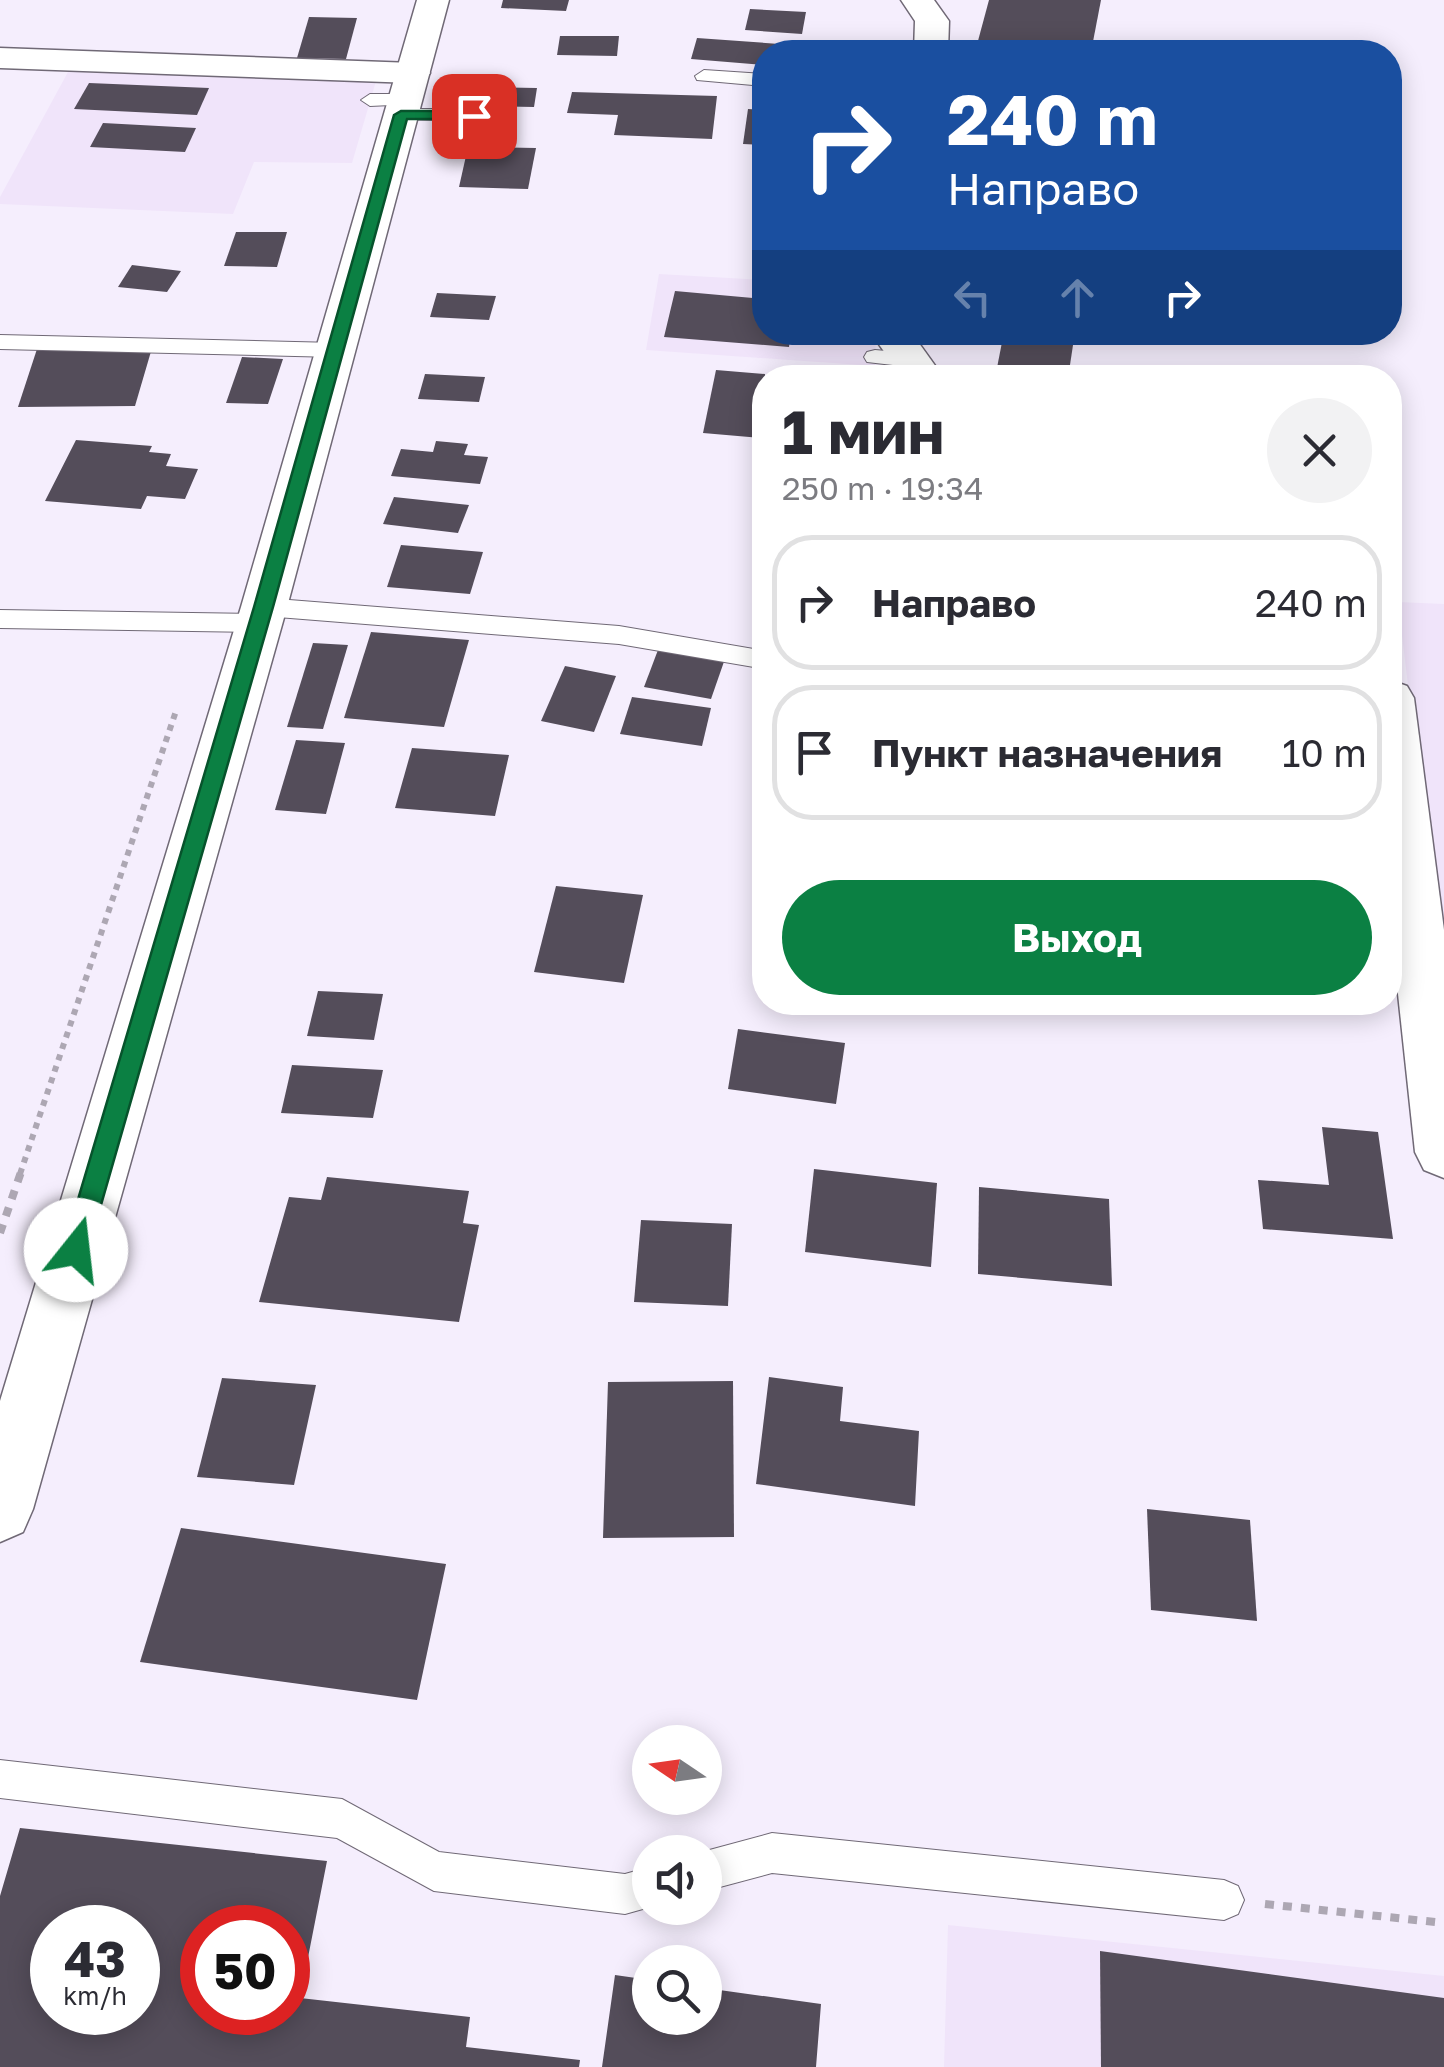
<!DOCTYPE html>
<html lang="ru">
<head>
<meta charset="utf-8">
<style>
	body { margin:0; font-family:"Golos Text",sans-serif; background:#f2f2f3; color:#2b2b33; height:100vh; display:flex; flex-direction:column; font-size:38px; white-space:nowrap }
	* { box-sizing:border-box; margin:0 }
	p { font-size:32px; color:#7c7c81 }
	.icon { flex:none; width:55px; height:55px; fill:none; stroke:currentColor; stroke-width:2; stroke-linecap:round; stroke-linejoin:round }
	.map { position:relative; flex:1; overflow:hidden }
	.details { position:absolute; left:752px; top:365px; width:650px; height:650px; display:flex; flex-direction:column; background:#fff; border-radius:40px; box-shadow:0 5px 25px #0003 }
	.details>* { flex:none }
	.guide { position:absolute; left:752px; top:40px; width:650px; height:305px; border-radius:40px; box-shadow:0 5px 25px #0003; background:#1a4fa0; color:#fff; overflow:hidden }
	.needle { width:65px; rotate:283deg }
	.fabs { position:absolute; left:632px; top:1725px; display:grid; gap:20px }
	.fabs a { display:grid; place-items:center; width:90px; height:90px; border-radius:50%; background:#fff; box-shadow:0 5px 25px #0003; font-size:50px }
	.speed { position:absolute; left:30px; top:1905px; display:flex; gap:20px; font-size:50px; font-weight:700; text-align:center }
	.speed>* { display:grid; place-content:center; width:130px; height:130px; border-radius:50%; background:#fff; box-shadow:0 5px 25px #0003; line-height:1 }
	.speed small { font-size:25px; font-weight:400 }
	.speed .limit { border:15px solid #d22; background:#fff; color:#111 }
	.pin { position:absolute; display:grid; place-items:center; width:85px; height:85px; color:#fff; margin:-42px; border-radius:20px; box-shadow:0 5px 15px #0006 }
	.me { position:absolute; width:110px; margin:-55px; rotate:16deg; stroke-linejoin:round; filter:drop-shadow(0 0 8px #0008) }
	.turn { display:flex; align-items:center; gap:35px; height:210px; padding:0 30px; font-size:45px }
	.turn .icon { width:130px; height:130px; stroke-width:2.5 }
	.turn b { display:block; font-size:70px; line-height:85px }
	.lanes { display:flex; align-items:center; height:95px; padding:0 30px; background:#0003; justify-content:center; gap:50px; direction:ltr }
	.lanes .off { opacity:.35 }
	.round { display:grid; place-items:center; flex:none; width:105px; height:105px; border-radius:52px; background:#f2f2f3 }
	.headline { display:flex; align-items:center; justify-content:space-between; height:170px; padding:0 30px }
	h1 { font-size:60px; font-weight:700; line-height:75px }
	.button { display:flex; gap:20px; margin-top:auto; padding:20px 30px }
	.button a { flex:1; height:115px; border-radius:60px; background:#0b8043; color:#fff; font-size:40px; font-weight:700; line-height:115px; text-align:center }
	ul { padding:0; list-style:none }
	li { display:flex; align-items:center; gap:30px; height:135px; margin:0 20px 15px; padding:0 10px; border:5px solid #e1e1e2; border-radius:40px }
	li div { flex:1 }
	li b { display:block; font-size:38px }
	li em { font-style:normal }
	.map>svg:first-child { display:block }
	.built { fill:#f0e4fa }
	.building { fill:#544d5a; fill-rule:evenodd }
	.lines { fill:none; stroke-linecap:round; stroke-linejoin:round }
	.lane-casing { stroke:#706976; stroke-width:2 }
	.street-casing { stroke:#706976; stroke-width:3 }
	.secondary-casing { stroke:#706976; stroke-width:3 }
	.path-far1 { stroke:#ada7b3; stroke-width:6; stroke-dasharray:6 6; stroke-linecap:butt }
	.path { stroke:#ada7b3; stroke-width:8; stroke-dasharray:9 9; stroke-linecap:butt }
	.lane { fill:#fff; fill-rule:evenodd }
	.street { fill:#fff; fill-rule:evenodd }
	.secondary { fill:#fff; fill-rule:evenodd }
	.route { fill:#0b8043; stroke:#07532c; stroke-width:2.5 }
</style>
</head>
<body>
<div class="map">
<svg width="1444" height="2067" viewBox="0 0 1444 2067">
	<rect width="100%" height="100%" fill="#f5eefd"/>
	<g class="built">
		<polygon points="68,72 376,81 352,163 254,162 233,214 0,204 0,197"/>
		<polygon points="659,274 765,280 765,332 876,333 875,366 646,350"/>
		<polygon points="1398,602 1444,604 1444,984"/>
		<polygon points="948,1925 1444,1976 1444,2067 944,2067"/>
	</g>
	<g class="building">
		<polygon points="503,0 569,0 566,11 501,8"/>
		<polygon points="989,0 1101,0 1091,52 975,52"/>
		<polygon points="750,9 806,12 802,34 745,30"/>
		<polygon points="309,17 357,18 346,59 297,58"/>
		<polygon points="560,36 619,36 617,56 557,55"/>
		<polygon points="697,38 849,49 849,52 765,52 765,65 691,59"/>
		<polygon points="89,83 209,88 197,115 74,109"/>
		<polygon points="481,87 537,88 534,107 477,106"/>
		<polygon points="572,92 717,96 712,139 614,135 618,115 567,113"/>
		<polygon points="748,109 765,110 765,145 743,144"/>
		<polygon points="103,123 196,128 185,152 90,147"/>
		<polygon points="468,147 536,148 528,189 459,187"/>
		<polygon points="236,232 287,232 277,267 224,266"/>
		<polygon points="132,265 181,271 167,292 118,287"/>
		<polygon points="675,291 765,299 765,332 791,332 789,347 664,337"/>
		<polygon points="437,293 496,296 489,320 430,317"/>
		<polygon points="1004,332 1075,332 1068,378 995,378"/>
		<polygon points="152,348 135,406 18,407 37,349"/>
		<polygon points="242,357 283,359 268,404 226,403"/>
		<polygon points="716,370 765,374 761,438 703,433"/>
		<polygon points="425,374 485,377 479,402 418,399"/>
		<polygon points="76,440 152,446 149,452 171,454 166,466 198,469 185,499 147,496 141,509 45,501"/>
		<polygon points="436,441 468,444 464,455 488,457 480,484 391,476 401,449 433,452"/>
		<polygon points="394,497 469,505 458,533 383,524"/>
		<polygon points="401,545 483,552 470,594 387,587"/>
		<polygon points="371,632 469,640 444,727 344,718"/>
		<polygon points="661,642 727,653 711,699 644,687"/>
		<polygon points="313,643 348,645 323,729 287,727"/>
		<polygon points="565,666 616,676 594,732 541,721"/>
		<polygon points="632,697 711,708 702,746 620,734"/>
		<polygon points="296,740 345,743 326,814 275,810"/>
		<polygon points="412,748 509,755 495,816 395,808"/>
		<polygon points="556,886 643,895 624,983 534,972"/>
		<polygon points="318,991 383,994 374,1040 307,1036"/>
		<polygon points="738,1029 845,1043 836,1104 728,1089"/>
		<polygon points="292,1065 383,1070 373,1118 281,1113"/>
		<polygon points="1322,1127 1378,1132 1393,1239 1263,1229 1258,1180 1329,1185"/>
		<polygon points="814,1169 937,1183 931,1267 805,1252"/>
		<polygon points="327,1177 469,1191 463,1223 479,1225 459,1322 259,1302 289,1197 321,1200"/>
		<polygon points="979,1187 1109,1199 1112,1286 978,1274"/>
		<polygon points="641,1220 732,1224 728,1306 634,1302"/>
		<polygon points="769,1377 843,1387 840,1421 919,1431 915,1506 756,1484"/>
		<polygon points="222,1378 316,1385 294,1485 197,1477"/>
		<polygon points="733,1381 734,1537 603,1538 608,1382"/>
		<polygon points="1147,1509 1250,1520 1257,1621 1151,1610"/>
		<polygon points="181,1528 446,1564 417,1700 140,1662"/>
		<path d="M20 1828 327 1861 300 1998 470 2017 466 2047 580 2060 579 2067H0V1896ZM52 1928H138V2012H52ZM202 1928H288V2012H202Z"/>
		<polygon points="1100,1951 1444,1998 1444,2067 1101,2067"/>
		<polygon points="615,1975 650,1980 650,2018 705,2018 705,1988 821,2004 816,2067 602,2067"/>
	</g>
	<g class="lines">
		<defs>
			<g id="lane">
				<polygon points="704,70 765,74 765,86 697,80 695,76"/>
				<polygon points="405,94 414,100 412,104 370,106 361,100 370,94"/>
				<polygon points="401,109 474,109 484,115 474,121 394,119 391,115"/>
				<polygon points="0,335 336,343 347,350 336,357 0,349"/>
				<polygon points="875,350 910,353 921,360 910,367 867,362 864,357 867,352"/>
				<polygon points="264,598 619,626 765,651 765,669 619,644 265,616 272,623 268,629 259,632 0,628 0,610 258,614 252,607"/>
				<polygon points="0,1760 342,1799 439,1852 625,1874 650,1867 650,1907 625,1914 434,1891 337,1838 0,1798"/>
				<polygon points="772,1833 1224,1880 1238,1886 1244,1900 1238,1914 1224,1920 772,1873 705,1891 705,1852 702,1852"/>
			</g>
			<g id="street">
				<polygon points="901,0 934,0 949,21 948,52 914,52 915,21"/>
				<polygon points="0,48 413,63 425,66 430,73 425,80 413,83 0,68"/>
				<polygon points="870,332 911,332 944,378 903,378"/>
				<polygon points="1390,680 1407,686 1414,698 1444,930 1444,1178 1424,1170 1415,1152 1390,919"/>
			</g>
			<polygon id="secondary" points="417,0 449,0 287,607 33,1509 23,1532 0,1542 0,1401 241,607"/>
		</defs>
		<use href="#lane" class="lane-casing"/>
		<use href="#street" class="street-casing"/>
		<use href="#secondary" class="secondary-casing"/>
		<polyline class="path-far1" points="20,1174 177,708"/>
		<g class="path">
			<polyline points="0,1233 21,1172"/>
			<polyline points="1265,1904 1444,1923"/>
		</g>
		<use href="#lane" class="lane"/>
		<use href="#street" class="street"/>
		<use href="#secondary" class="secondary"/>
	</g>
	<polygon class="route" points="474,111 479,112 479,119 407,119 273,607 88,1250 84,1258 76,1262 67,1258 63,1250 254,607 394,115 401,111"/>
</svg>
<div class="fabs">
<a><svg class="needle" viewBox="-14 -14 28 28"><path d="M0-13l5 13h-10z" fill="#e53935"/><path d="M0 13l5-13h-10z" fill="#7c7c81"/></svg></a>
<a><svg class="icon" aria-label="sound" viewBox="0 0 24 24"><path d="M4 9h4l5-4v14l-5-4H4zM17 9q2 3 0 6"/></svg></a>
<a><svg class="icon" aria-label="search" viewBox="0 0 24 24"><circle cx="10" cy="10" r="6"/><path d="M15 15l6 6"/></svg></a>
</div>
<div class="speed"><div>43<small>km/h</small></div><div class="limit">50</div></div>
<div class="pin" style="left:474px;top:116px;background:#d93025"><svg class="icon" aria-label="arrive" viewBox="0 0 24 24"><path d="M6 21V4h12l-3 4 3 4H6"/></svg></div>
<svg class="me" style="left:76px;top:1250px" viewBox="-20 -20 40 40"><circle r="19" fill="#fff"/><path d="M0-13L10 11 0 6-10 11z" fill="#0b8043"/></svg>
<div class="guide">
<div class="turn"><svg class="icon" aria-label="right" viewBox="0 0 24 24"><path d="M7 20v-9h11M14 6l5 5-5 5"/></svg><div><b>240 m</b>Направо</div></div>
<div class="lanes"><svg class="icon off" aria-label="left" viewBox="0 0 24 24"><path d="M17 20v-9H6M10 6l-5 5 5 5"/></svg><svg class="icon off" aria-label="ahead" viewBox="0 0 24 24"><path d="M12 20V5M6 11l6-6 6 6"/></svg><svg class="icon" aria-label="right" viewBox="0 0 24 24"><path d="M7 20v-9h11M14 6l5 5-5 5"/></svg></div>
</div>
<section class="details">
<div class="headline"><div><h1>1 мин</h1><p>250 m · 19:34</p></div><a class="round"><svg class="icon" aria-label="close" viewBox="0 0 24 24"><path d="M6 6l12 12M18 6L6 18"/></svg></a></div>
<ul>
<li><svg class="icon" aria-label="right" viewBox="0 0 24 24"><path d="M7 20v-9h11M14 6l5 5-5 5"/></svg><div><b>Направо</b></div><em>240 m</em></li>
<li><svg class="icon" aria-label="arrive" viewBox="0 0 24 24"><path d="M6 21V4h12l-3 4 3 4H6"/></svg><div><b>Пункт назначения</b></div><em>10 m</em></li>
</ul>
<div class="button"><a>Выход</a></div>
</section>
</div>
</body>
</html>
